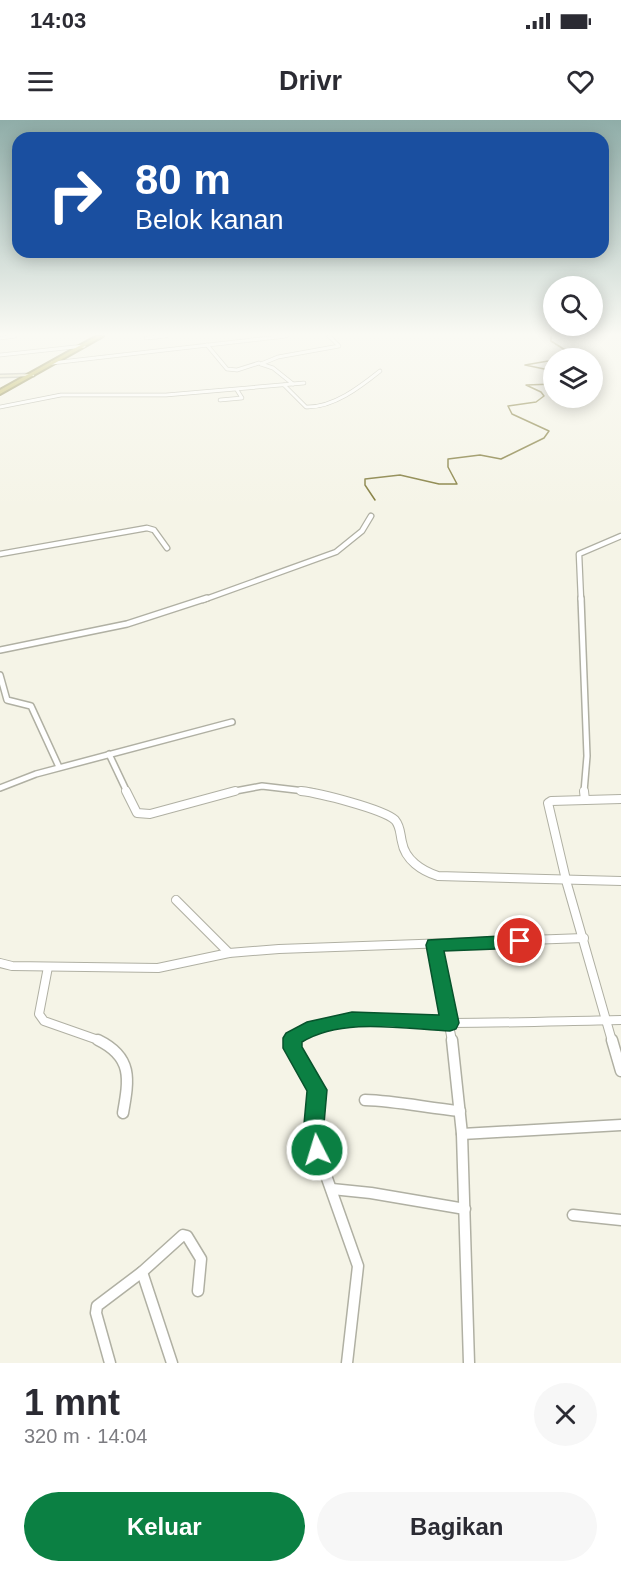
<!DOCTYPE html>
<html lang="id">
<head>
<meta charset="utf-8">
<style>
	body { margin:0; font-family:Arial,sans-serif; background:#f7f7f7; color:#2b2b33; height:100vh; display:flex; flex-direction:column; font-size:22px; white-space:nowrap }
	* { box-sizing:border-box; margin:0 }
	p { font-size:20px; color:#7c7c81 }
	.icon { flex:none; width:33px; height:33px; fill:none; stroke:currentColor; stroke-width:2; stroke-linecap:round; stroke-linejoin:round }
	.map { position:relative; height:1243px; overflow:hidden }
	.drawer { display:flex; flex-direction:column; background:#fff; flex:1 }
	.drawer>* { flex:none }
	.banner { position:absolute; left:12px; top:12px; width:597px; height:126px; border-radius:18px; box-shadow:0 3px 15px #0003; background:#1a4fa0; color:#fff; overflow:hidden }
	.controls { position:absolute; left:543px; top:156px; display:grid; gap:12px }
	.controls a { display:grid; place-items:center; width:60px; height:60px; border-radius:50%; background:#fff; box-shadow:0 3px 15px #0003; font-size:30px }
	.pin { position:absolute; display:grid; place-items:center; width:51px; height:51px; color:#fff; margin:-26px; border:3px solid #fff; border-radius:50%; box-shadow:0 2px 6px #0007 }
	.me { position:absolute; width:66px; margin:-33px; rotate:355deg; stroke-linejoin:round; filter:drop-shadow(0 0 4px #0008) }
	.turn { display:flex; align-items:center; gap:21px; height:126px; padding:0 24px; font-size:27px }
	.turn .icon { width:78px; height:78px; stroke-width:2.5 }
	.turn b { display:block; font-size:42px; line-height:51px }
	.round { display:grid; place-items:center; flex:none; width:63px; height:63px; border-radius:32px; background:#f7f7f7 }
	.overview { display:flex; align-items:center; justify-content:space-between; height:102px; padding:0 24px }
	h1 { font-size:36px; font-weight:700; line-height:45px }
	.button { display:flex; gap:12px; margin-top:auto; padding:12px 24px }
	.button a { flex:1; height:69px; border-radius:36px; background:#0b8043; color:#fff; font-size:24px; font-weight:700; line-height:69px; text-align:center }
	.button a+a { background:#f7f7f7; color:#2b2b33 }
	.status { display:flex; justify-content:space-between; align-items:center; height:42px; padding:0 30px; background:#fff; direction:ltr }
	.status svg { height:16px; fill:currentColor }
	header { display:flex; justify-content:space-between; align-items:center; height:78px; padding:0 24px; background:#fff; font-size:27px; font-weight:700 }
	.map>svg:first-child { display:block }
	.lines { fill:none; stroke-linecap:round; stroke-linejoin:round }
	.stream { stroke:#807a3a; stroke-width:1.5 }
	.street-far4-casing { stroke:#b0b0a3; stroke-width:4.5 }
	.street-far3-casing { stroke:#b0b0a3; stroke-width:7 }
	.street-far2-casing { stroke:#b0b0a3; stroke-width:8 }
	.street-far1-casing { stroke:#b0b0a3; stroke-width:10 }
	.street-casing { stroke:#b0b0a3; stroke-width:13 }
	.secondary-casing { stroke:#b0b0a3; stroke-width:3 }
	.highway-casing { stroke:#7e7936; stroke-width:4 }
	.street-far4 { stroke:#fff; stroke-width:3 }
	.street-far3 { stroke:#fff; stroke-width:4.5 }
	.street-far2 { stroke:#fff; stroke-width:5 }
	.street-far1 { stroke:#fff; stroke-width:8 }
	.street { stroke:#fff; stroke-width:10 }
	.secondary { fill:#e8e6c8; fill-rule:evenodd }
	.highway { fill:#b3ab46; fill-rule:evenodd }
	.route { fill:#0b8043; stroke:#07532c; stroke-width:1.5 }
</style>
</head>
<body>
<div class="status"><b>14:03</b><svg viewBox="0 0 49 12"><path d="M0 12V9h3v3zM5 12V6h3v6zM10 12V3h3v9zM15 12V0h3v12zM26 1h20v11H26zM47 4h2v5h-2z"/></svg></div>
<header><svg class="icon" aria-label="menu" viewBox="0 0 24 24"><path d="M4 6h16M4 12h16M4 18h16"/></svg>Drivr<svg class="icon" aria-label="heart" viewBox="0 0 24 24"><path d="M12 20l-8-8c-3-5 5-10 8-4 3-6 11-1 8 4z"/></svg></header>
<div class="map">
<svg width="621" height="1243" viewBox="0 0 621 1243">
	<rect width="100%" height="100%" fill="#f5f4e7"/>
	<g class="lines">
		<g class="stream">
			<polyline points="551,216 551,221 573,235 563,238"/>
			<polyline points="554,240 525,245 554,251"/>
			<polyline points="375,380 365,365 365,359 400,355 439,364 457,364 448,347 448,339 480,335 501,339 544,318 549,311 512,294 508,286 536,282 544,276 541,272 526,265 554,264"/>
		</g>
		<defs>
			<g id="street-far4">
				<polyline points="0,218 15,216"/>
				<polyline points="146,218 166,216"/>
				<polyline points="207,225 227,249 237,250 259,243"/>
				<polyline points="0,235 84,226"/>
				<polyline points="52,243 286,216"/>
				<polyline points="261,244 278,237 339,226 329,216"/>
				<polyline points="261,244 273,248 293,264"/>
				<path d="M284 265 306 287C333 288 360 267 380 251"/>
				<polyline points="220,280 242,278 237,270"/>
				<polyline points="0,287 61,275 166,275 304,263"/>
			</g>
			<g id="street-far3">
				<polyline points="0,434 147,408 154,410 167,428"/>
				<polyline points="203,480 336,432 362,411 371,396"/>
				<polyline points="581,480 579,434 621,416"/>
			</g>
			<g id="street-far2">
				<polyline points="581,478 587,636 584,672"/>
				<polyline points="0,530 127,504 207,478"/>
				<polyline points="0,555 7,580 31,586 59,647"/>
				<polyline points="109,634 127,672"/>
				<polyline points="0,668 36,654 232,602"/>
				<polyline points="230,672 262,666 313,672"/>
			</g>
			<g id="street-far1">
				<polyline points="126,671 137,693 150,694 235,671"/>
				<path d="M301 671C319 673 383 689 395 700 401 707 400 715 402 722 405 740 422 751 438 756L621 761"/>
				<polyline points="584,671 585,680"/>
				<polyline points="176,780 229,833"/>
				<polyline points="434,825 452,921"/>
				<polyline points="0,843 12,846 158,848 229,833 279,829 584,818"/>
				<polyline points="48,847 39,894 44,901 101,921"/>
				<path d="M292 921V918C339 890 398 903 450 903 507 903 564 901 621 900"/>
				<polyline points="612,921 567,764 548,683 551,681 621,679"/>
			</g>
			<g id="street">
				<path d="M98 920C133 937 129 959 123 993"/>
				<polyline points="292,920 293,929 317,970 314,1003 317,1030 358,1146 347,1243"/>
				<polyline points="452,920 462,1014 469,1243"/>
				<polyline points="612,920 621,951"/>
				<path d="M365 980C397 981 428 988 460 991"/>
				<polyline points="462,1014 621,1005"/>
				<polyline points="332,1069 371,1073 465,1089"/>
				<polyline points="573,1095 621,1100"/>
				<polyline points="142,1152 172,1243"/>
				<polyline points="110,1243 96,1193 97,1186 142,1152 183,1115 187,1116 201,1139 198,1171"/>
			</g>
			<polygon id="secondary" points="32,254 34,254 34,256 0,257 0,255"/>
			<polygon id="highway" points="97,216 103,216 0,274 0,270"/>
		</defs>
		<use href="#street-far4" class="street-far4-casing"/>
		<use href="#street-far3" class="street-far3-casing"/>
		<use href="#street-far2" class="street-far2-casing"/>
		<use href="#street-far1" class="street-far1-casing"/>
		<use href="#street" class="street-casing"/>
		<use href="#secondary" class="secondary-casing"/>
		<use href="#highway" class="highway-casing"/>
		<use href="#street-far4" class="street-far4"/>
		<use href="#street-far3" class="street-far3"/>
		<use href="#street-far2" class="street-far2"/>
		<use href="#street-far1" class="street-far1"/>
		<use href="#street" class="street"/>
		<use href="#secondary" class="secondary"/>
		<use href="#highway" class="highway"/>
	</g>
	<linearGradient id="sky" x2="0" y2="1"><stop stop-color="#8fada8"/><stop offset="0.55" stop-color="#fafaf4"/><stop offset="1" stop-color="#fafaf4" stop-opacity="0"/></linearGradient>
	<rect width="621" height="390" fill="url(#sky)"/>
	<path class="route" d="M520 815 526 816 528 821 526 826 520 828 444 831 459 903 456 909 450 911C404 909 343 897 302 922V927L327 970 324 1004 327 1030 324 1036 317 1039 309 1036 304 1004 307 971 283 928V918L286 913 307 902 352 892 439 895 426 825 428 820Z"/>
</svg>
<div class="controls">
<a><svg class="icon" aria-label="search" viewBox="0 0 24 24"><circle cx="10" cy="10" r="6"/><path d="M15 15l6 6"/></svg></a>
<a><svg class="icon" aria-label="layers" viewBox="0 0 24 24"><path d="M12 4l9 5-9 5-9-5zM3 14l9 5 9-5"/></svg></a>
</div>
<div class="pin" style="left:520px;top:821px;background:#d93025"><svg class="icon" aria-label="arrive" viewBox="0 0 24 24"><path d="M6 21V4h12l-3 4 3 4H6"/></svg></div>
<svg class="me" style="left:317px;top:1030px" viewBox="-20 -20 40 40"><circle r="17" fill="#0b8043" stroke="#fff" stroke-width="3"/><path d="M0-11L8 9 0 5-8 9z" fill="#fff"/></svg>
<div class="banner">
<div class="turn"><svg class="icon" aria-label="right" viewBox="0 0 24 24"><path d="M7 20v-9h11M14 6l5 5-5 5"/></svg><div><b>80 m</b>Belok kanan</div></div>
</div>
</div>
<section class="drawer">
<div class="overview"><div><h1>1 mnt</h1><p>320 m · 14:04</p></div><a class="round"><svg class="icon" aria-label="close" viewBox="0 0 24 24"><path d="M6 6l12 12M18 6L6 18"/></svg></a></div>
<div class="button"><a>Keluar</a><a>Bagikan</a></div>
</section>
</body>
</html>
